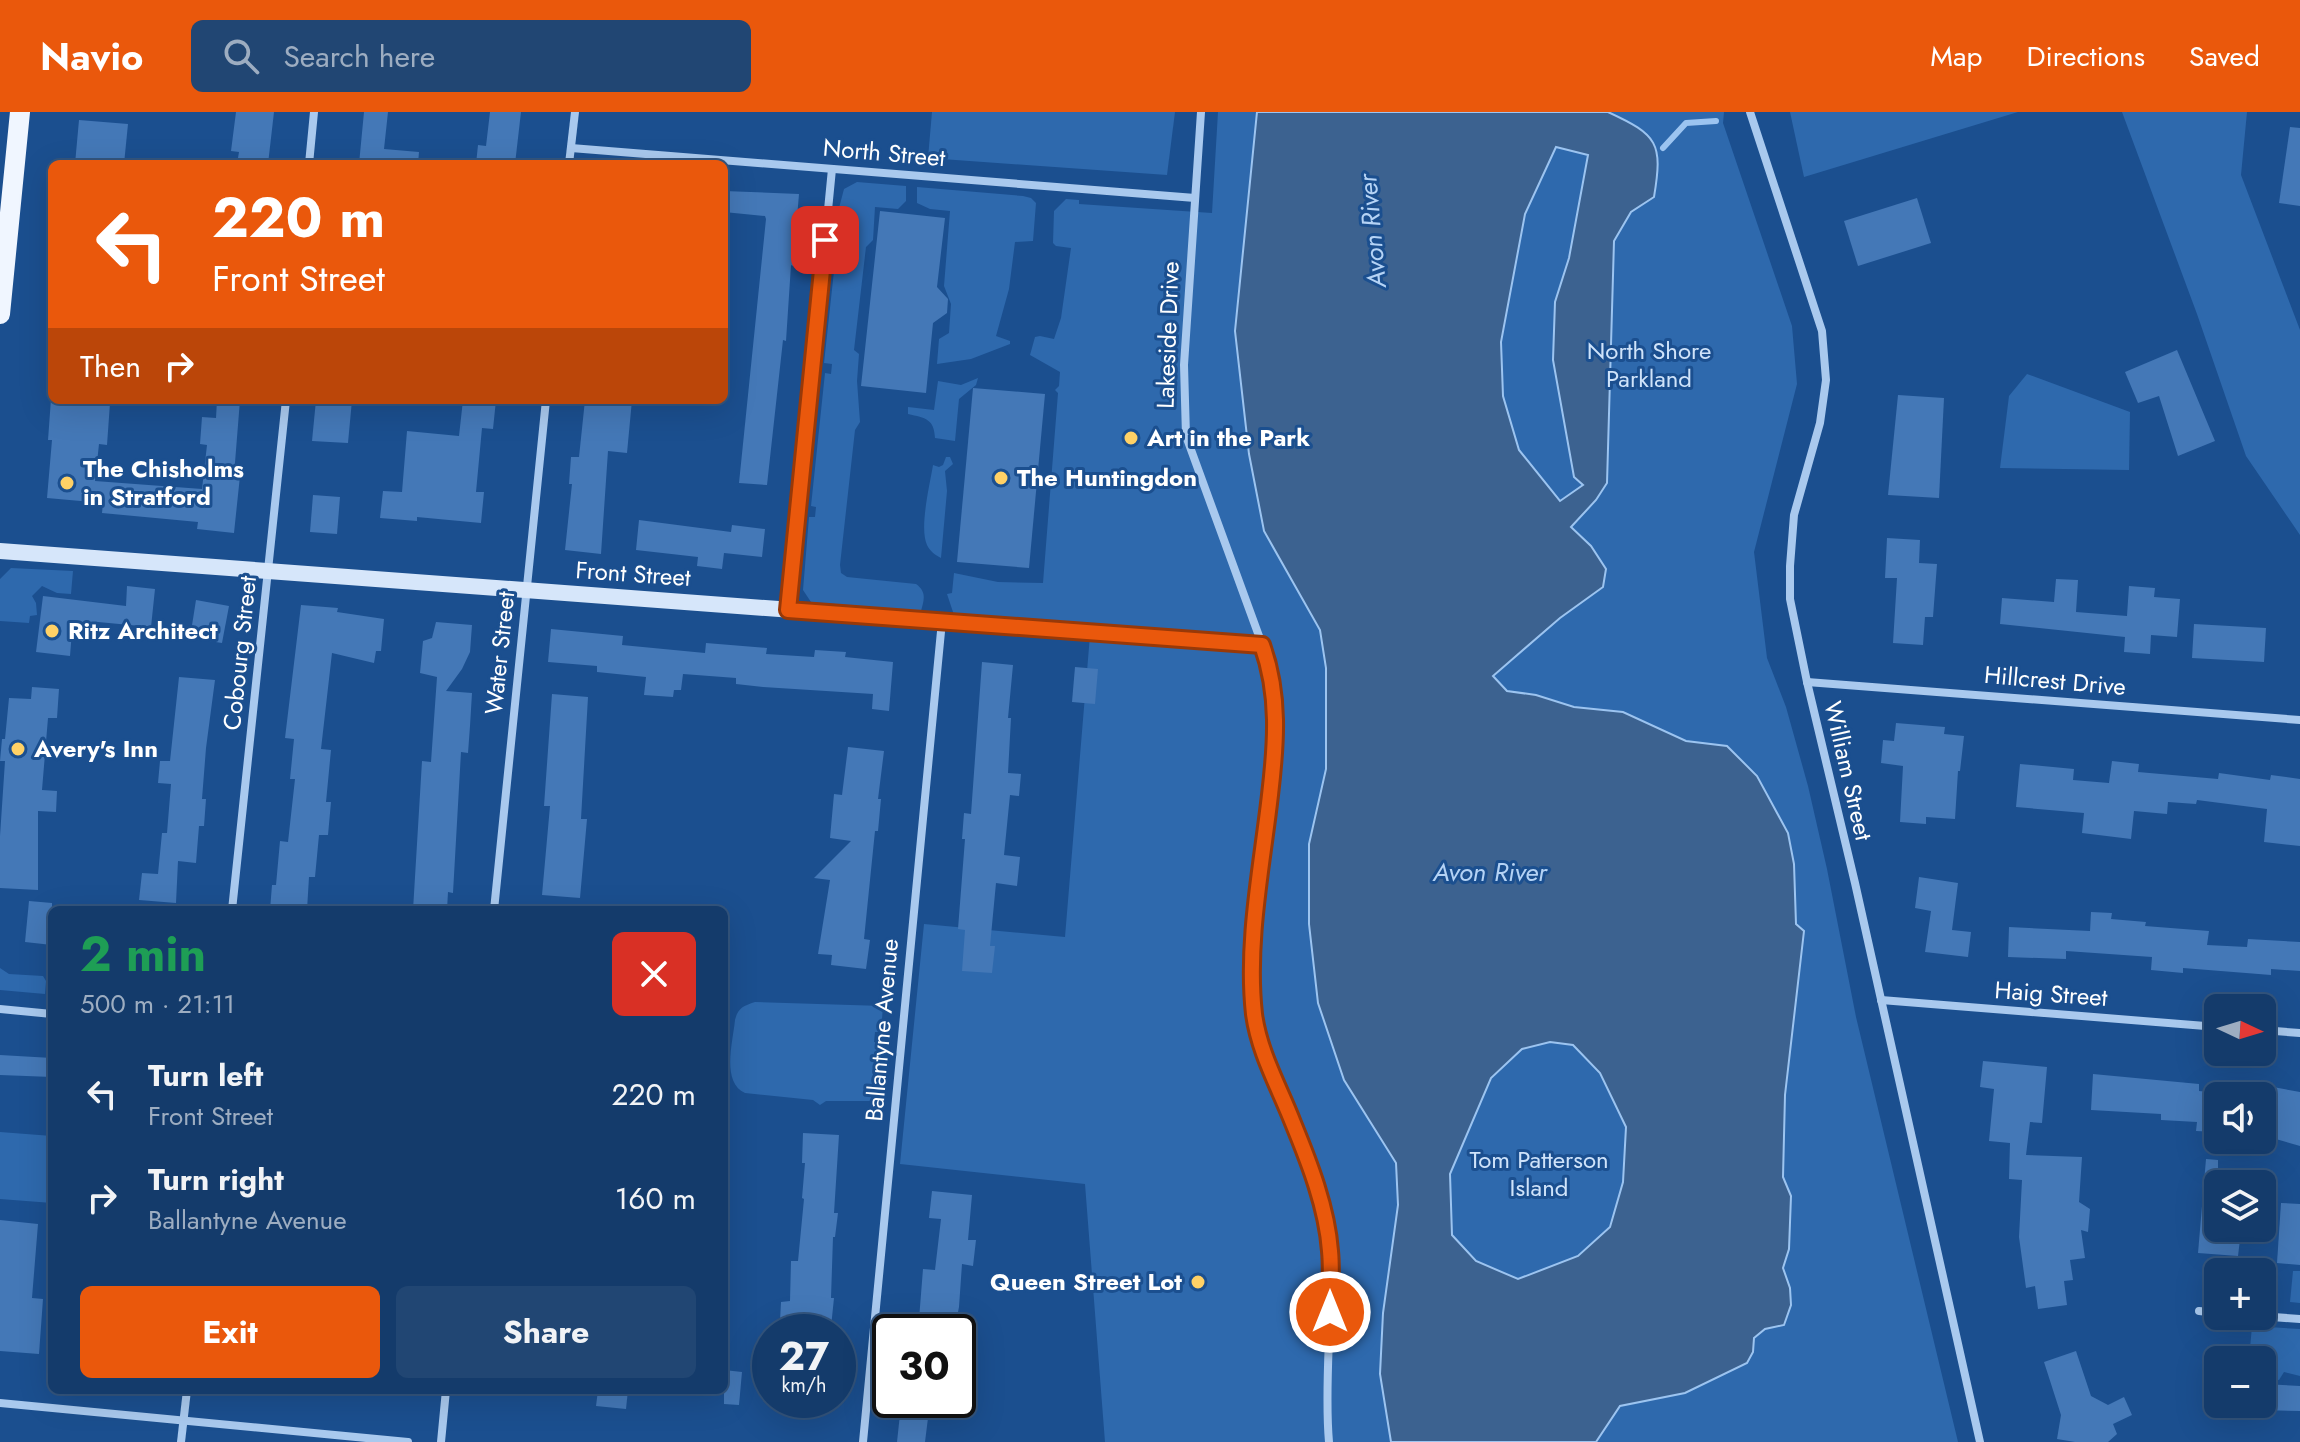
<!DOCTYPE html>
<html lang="en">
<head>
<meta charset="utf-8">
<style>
	body { margin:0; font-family:Jost,sans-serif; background:#214673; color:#f1f3f6; height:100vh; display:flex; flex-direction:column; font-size:30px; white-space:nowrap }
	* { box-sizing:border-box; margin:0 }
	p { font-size:26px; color:#9dadc1 }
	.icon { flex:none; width:44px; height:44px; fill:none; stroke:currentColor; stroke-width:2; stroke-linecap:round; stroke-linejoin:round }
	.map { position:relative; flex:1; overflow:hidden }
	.sheet { position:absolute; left:48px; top:794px; width:680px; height:488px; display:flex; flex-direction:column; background:#143b6b; border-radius:12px; box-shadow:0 8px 32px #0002,0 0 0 2px #33557e }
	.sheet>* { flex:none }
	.hud { position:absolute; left:48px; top:48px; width:680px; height:244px; border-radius:12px; box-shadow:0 8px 32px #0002,0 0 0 2px #33557e; background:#ea580c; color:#fff; overflow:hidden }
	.needle { width:52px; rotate:94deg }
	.buttons { position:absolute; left:2204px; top:882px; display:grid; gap:16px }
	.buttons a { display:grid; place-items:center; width:72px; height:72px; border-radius:12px; background:#143b6b; box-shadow:0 8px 32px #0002,0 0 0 2px #33557e; font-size:40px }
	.speed { position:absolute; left:752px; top:1202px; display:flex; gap:16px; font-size:40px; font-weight:700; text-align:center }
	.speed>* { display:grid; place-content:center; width:104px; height:104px; border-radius:50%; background:#143b6b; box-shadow:0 8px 32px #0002,0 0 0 2px #33557e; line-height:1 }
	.speed small { font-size:20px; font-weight:400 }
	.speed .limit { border:4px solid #111; border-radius:12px; background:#fff; color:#111 }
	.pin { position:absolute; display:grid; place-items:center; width:68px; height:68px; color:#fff; margin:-34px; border-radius:16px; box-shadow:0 4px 12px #0006 }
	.me { position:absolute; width:88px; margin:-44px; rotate:0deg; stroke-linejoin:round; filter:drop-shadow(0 0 6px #0008) }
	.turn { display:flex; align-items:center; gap:28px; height:168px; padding:0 32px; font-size:36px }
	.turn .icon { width:104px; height:104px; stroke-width:2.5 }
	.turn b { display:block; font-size:56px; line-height:68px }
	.then { display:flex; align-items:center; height:76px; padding:0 32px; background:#0003; gap:16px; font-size:30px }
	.round { display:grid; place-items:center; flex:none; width:84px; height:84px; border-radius:12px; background:#214673 }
	.summary { display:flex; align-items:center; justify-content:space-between; height:136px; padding:0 32px }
	h1 { font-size:48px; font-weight:700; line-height:60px; color:#1e9e55 }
	.action { display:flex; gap:16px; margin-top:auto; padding:16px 32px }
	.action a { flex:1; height:92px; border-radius:12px; background:#ea580c; color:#fff; font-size:32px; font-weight:700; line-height:92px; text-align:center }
	.action a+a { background:#214673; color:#f1f3f6 }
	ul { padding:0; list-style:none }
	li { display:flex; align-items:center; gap:24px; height:104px; padding:0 32px }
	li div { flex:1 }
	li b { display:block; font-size:30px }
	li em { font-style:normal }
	header { display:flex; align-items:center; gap:48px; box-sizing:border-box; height:112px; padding:0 40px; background:#ea580c; color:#fff }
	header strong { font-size:38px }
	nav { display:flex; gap:44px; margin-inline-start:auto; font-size:28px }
	.search { width:560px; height:72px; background:#214673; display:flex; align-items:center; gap:20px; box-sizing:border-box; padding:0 28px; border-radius:12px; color:#9dadc1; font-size:30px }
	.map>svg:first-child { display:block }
	.green { fill:#2e69ad }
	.water { fill:#3c6290; stroke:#9cc4f0; stroke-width:2; fill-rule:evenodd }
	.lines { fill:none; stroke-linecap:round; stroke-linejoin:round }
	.stream { stroke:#9cc4f0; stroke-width:6 }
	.building { fill:#4478b7 }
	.street { stroke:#a9c9ee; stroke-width:8 }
	.secondary { stroke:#d6e6fa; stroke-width:16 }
	.primary { stroke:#f0f6ff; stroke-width:20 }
	.route-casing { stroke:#983908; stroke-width:20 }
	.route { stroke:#ea580c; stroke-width:14 }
	.poi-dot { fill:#ffd166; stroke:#1b4f8f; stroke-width:3 }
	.labels { text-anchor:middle; stroke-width:6; stroke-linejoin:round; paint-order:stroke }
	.street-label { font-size:24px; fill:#fff; stroke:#1b4f8f }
	.park-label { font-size:24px; fill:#cfe3fa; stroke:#1b4f8f }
	.poi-label { font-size:24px; font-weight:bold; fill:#fff; stroke:#1b4f8f; text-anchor:start }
	.water-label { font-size:26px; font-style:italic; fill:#b5d3f5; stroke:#1b4f8f }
</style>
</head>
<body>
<header>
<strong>Navio</strong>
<div class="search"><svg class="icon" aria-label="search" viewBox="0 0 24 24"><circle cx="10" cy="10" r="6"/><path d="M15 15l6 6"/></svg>Search here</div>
<nav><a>Map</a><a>Directions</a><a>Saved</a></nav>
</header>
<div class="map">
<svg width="2300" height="1330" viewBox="0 0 2300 1330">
	<rect width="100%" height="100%" fill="#1b4f8f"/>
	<g class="green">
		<polygon points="932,0 1175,0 1167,63 928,46"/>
		<polygon points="1218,0 1257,0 1235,219 1249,342 1264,419 1320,518 1326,556 1326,657 1309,732 1309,812 1318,891 1344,968 1396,1051 1398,1093 1383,1201 1380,1262 1391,1330 1105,1330 1085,1072 900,1052 924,812 1065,825 1091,511 954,503 947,482 952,481 954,461 998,470 1043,471 1058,281 1055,278 1059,274 1060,260 1030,243 1035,225 1040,224 1054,227 1061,206 1071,136 1056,134 1053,131 1054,99 1066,87 1079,88 1079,92 1212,101"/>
		<polygon points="1562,0 1724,0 1723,11 1792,214 1797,272 1754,440 1767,546 1786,595 1808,674 1827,757 1856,905 1958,1330 1596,1330 1620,1294 1685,1281 1753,1240 1754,1227 1765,1217 1790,1176 1783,1156 1789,1137 1791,1084 1783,1065 1785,983 1804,819 1796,812 1794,752 1788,721 1757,664 1728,634 1686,629 1623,600 1574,595 1536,583 1507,579 1493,564 1560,506 1603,475 1606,457 1591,434 1571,415 1560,389 1519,338 1503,284 1501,230 1525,102 1556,32"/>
		<polygon points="1790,0 2018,0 1804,65"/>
		<polygon points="2122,0 2247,0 2241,63 2300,218 2300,423 2246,344 2197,202"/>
		<path d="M857 70 906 74V89L898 97 875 95 873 128 866 135 854 238 859 242 857 269 860 310 855 318 840 453 841 461 847 465 916 472C927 480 924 488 921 499L811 490 803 478 809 405H815L816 395 811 394 825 261 831 262 832 252 824 251 834 159 841 158 842 150 835 148 839 96 844 77Z"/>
		<polygon points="917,75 1023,84 1031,86 1036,91 1033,129 1015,130 1009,177 996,224 1010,229 1010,232 971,247 937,252 939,227 949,221 951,192 944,174 950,99 930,97 917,91"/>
		<polygon points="2027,262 2130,300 2129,358 2000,356 2009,284"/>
		<path d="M978 266 976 273 959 287 955 329 935 326C934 307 926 306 908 302V295L934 298 938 269 961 273Z"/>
		<path d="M946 345H950L953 352 945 359 947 379 941 446C935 443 930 439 927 433 919 416 930 372 933 353L939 355 943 353Z"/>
		<polygon points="11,456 73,459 71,482 57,481 42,474 32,484 36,491 37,503 30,504 29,511 0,509 0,467"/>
		<polygon points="0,856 9,862 43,864 46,869 45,882 0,878"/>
		<path d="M755 890 883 894 881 920H875L874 930 880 931 877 954H874L873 965 876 966 874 989H826L820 993 813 988 745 981C721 970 733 930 735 908 738 896 743 894 755 890Z"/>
		<polygon points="1550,930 1573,933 1600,961 1626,1015 1623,1070 1610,1115 1578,1144 1518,1167 1476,1149 1452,1123 1450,1062 1491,966 1522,937"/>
		<polygon points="0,1020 52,1024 52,1091 0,1087"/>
		<polygon points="2293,1159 2300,1159 2300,1191 2290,1190"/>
		<polygon points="2252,1214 2300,1217 2300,1264 2284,1260 2279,1268 2262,1266 2262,1248 2249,1248"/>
	</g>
	<path class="water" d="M1257 0H1608C1658 23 1663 31 1654 85L1631 100 1614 129 1607 371 1596 388 1571 415 1591 434 1606 457 1603 475 1560 506 1493 564 1507 579 1536 583 1574 595 1623 600 1686 629 1727 634 1757 664 1788 721 1794 752 1796 812 1804 819 1785 983 1783 1065 1791 1084 1789 1137 1783 1156 1790 1176 1791 1193 1784 1213 1765 1217 1754 1226 1753 1240 1747 1251 1685 1281 1620 1294 1596 1330H1391L1380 1262 1383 1201 1398 1093 1396 1051 1344 968 1318 891 1309 812V732L1326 657V556L1320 518 1264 419 1249 342 1235 219ZM1556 35 1588 43 1569 146 1555 190 1553 248 1574 365 1583 373 1560 389 1519 338 1503 284 1501 230 1525 102ZM1550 930 1573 933 1600 961 1626 1015 1623 1070 1610 1115 1578 1144 1518 1167 1476 1149 1452 1123 1450 1062 1491 966 1522 937Z"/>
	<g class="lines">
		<polyline class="stream" points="1663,36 1686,11 1716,9"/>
	</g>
	<g class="building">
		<polygon points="236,0 274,0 268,52 237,52 239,40 231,39"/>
		<polygon points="364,0 388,0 384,37 419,40 418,52 359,52"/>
		<polygon points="490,0 521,0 515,52 476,52 478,33 486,34"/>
		<polygon points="79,8 128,12 124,52 75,52"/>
		<polygon points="2290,15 2300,16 2300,94 2279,91"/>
		<polygon points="724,79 799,82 793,154 791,153 786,229 783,228 767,373 739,371 766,107 765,104 724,100"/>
		<polygon points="1917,86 1931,131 1858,154 1844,109"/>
		<polygon points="880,99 945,106 937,175 948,187 947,201 933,211 926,281 861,274"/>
		<polygon points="2177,238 2215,329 2178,344 2159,284 2138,291 2125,260"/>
		<polygon points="973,276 1045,282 1029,456 957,450"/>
		<polygon points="1898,283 1944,286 1939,386 1888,383"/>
		<polygon points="51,287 110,291 107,333 99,332 95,369 202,377 207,333 200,332 202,305 216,306 217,288 240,288 234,363 240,364 234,421 197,417 198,410 102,401 103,391 47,386 52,328 48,328"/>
		<polygon points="316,288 352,288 348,331 312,329"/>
		<polygon points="463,288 496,288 493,317 482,316 476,380 484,380 481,411 417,405 417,409 380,406 383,379 402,380 407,319 459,324"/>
		<polygon points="585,288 632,288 627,341 608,339 601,442 565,438 572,372 569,372 571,345 579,345"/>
		<polygon points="313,383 340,385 337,422 310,420"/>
		<polygon points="639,408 731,420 732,413 765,417 762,445 724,441 722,457 697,454 698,445 636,438"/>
		<polygon points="1887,426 1920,428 1919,451 1937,452 1933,505 1925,505 1923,533 1893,531 1897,466 1885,466"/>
		<polygon points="2056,467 2078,468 2076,500 2127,504 2129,474 2155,476 2154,485 2180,487 2177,525 2151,523 2150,542 2124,540 2125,525 2000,512 2002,486 2054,490"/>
		<polygon points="127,474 155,477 151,515 98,510 96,522 72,519 70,544 36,540 43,484 126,494"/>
		<polygon points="196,488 229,494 222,531 190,526"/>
		<polygon points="301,493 338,496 337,500 384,507 381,539 376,539 374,551 332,541 321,637 331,638 326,690 331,690 328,723 319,723 315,765 309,765 307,798 270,798 272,773 276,773 280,729 288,730 295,667 290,667 294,627 285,626"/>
		<polygon points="436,510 472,513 470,540 462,557 446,579 472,581 470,614 468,641 461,640 453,781 448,780 447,798 413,798 422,649 431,650 437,565 420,561 423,529 432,526"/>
		<polygon points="2194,512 2266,516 2264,550 2192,546"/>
		<polygon points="551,517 623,524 622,533 705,541 706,531 767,536 766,542 814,545 815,538 846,540 845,545 893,550 889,599 872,597 873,582 763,575 736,572 736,566 683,562 681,578 674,578 673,585 644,583 646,565 597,560 597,554 548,550"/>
		<polygon points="982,550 1013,553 1008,606 1011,606 1008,661 1021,662 1019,684 1010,683 1004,743 1020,745 1017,774 996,771 990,834 995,834 992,861 962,859 965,818 958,817 965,727 962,727 964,701 971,702"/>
		<polygon points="1075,555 1098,557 1095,592 1072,590"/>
		<polygon points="179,565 215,568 206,636 202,687 206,687 204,714 199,714 196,751 178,749 176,791 139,788 142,761 158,762 162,721 167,721 171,672 158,671 160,649 170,649"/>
		<polygon points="32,575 59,577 57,606 48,606 42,678 57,679 56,700 38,699 38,778 0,776 0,724 5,649 0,649 2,627 5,627 9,586 31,587"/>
		<polygon points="552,582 588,585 581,707 587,707 580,786 542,783 550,694 544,694"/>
		<polygon points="1896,611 1945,615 1944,622 1964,624 1960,659 1958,659 1955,707 1926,705 1926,712 1900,710 1903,654 1881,651 1883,628 1894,629"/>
		<polygon points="848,635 884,639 878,687 881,687 878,719 875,719 864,827 870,828 866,857 831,853 832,843 818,842 830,768 814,766 851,729 830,726 834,682 842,683"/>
		<polygon points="2112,649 2139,652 2138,660 2218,667 2219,661 2270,668 2271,663 2300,667 2300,734 2264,730 2267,697 2197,688 2196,692 2168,690 2167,702 2134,699 2131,727 2082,721 2084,701 2016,695 2020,652 2074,657 2073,668 2109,671"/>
		<polygon points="1919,765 1958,771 1952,818 1971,820 1968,845 1925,840 1931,799 1915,796"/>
		<polygon points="29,789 52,791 52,833 25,830"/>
		<polygon points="2091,800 2112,801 2111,807 2146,810 2145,814 2209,819 2207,833 2247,835 2248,827 2300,830 2300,859 2271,857 2271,863 2183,856 2183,861 2151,858 2152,845 2066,839 2066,847 2008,845 2009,815 2090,819"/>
		<polygon points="0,943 52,946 52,965 0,963"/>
		<polygon points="1983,949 2047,955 2042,1011 2030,1010 2026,1043 2082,1045 2079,1090 2090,1097 2088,1120 2081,1118 2085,1146 2070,1148 2073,1168 2064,1169 2067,1193 2038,1197 2035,1174 2026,1176 2019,1125 2022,1068 2009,1067 2010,1031 1989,1029 1994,977 1980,975"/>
		<polygon points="2093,962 2199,972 2199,979 2218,981 2218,1020 2196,1019 2197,1010 2161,1008 2161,1002 2091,998"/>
		<polygon points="2262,973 2300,980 2300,1034 2262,1023"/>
		<polygon points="803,1021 839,1023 834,1101 838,1101 835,1125 833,1125 831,1186 834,1186 831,1215 780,1209 781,1190 790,1189 791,1149 798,1149 804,1087 802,1086 805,1051 802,1051"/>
		<polygon points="2206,1047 2218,1048 2218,1116 2241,1119 2238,1144 2198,1141"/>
		<polygon points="932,1079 972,1083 968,1128 976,1128 973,1154 962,1152 959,1195 954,1220 918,1220 923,1157 935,1158 941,1107 929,1106"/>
		<polygon points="2281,1091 2300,1092 2300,1153 2277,1151"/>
		<polygon points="0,1108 38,1112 32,1186 43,1187 39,1242 0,1239"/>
		<polygon points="2076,1239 2091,1284 2108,1293 2124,1285 2132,1303 2113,1312 2117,1322 2108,1330 2075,1330 2057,1327 2061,1303 2044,1250"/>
		<polygon points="724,1258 742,1260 739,1293 724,1292"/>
		<polygon points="2262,1272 2300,1274 2300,1299 2262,1298"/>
		<polygon points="598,1278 628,1278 626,1297 596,1294"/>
		<polygon points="900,1302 928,1306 925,1330 897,1330"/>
	</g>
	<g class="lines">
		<g class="street">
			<path d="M1201 0 1184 253 1186 324 1271 557C1289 671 1244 785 1254 900 1258 938 1278 974 1292 1009 1304 1036 1314 1066 1321 1095 1340 1172 1322 1252 1329 1330"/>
			<polyline points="1750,0 1822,219 1826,268 1820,311 1794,403 1790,454 1790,487 1807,570 1855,771 1980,1330"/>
			<polyline points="571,36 1195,86"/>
			<polyline points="309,52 314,0"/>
			<polyline points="569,52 575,0"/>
			<polyline points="789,497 832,57"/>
			<polyline points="1807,570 2300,608"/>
			<polyline points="232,798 286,288"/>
			<polyline points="494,798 546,288"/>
			<polyline points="1881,888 2218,915"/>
			<polyline points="0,897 52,902"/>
			<polyline points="2262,918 2300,921"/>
			<polyline points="2199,1199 2218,1201"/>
			<polyline points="2259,1204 2300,1207"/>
			<polyline points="0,1291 408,1330"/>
			<polyline points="181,1330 187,1278"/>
			<polyline points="441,1330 446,1278"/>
			<polyline points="863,1330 942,509"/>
		</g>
		<polyline class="secondary" points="0,439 1262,533"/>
		<polyline class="primary" points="0,202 20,0"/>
	</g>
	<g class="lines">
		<defs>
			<path id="route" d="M825 128 788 498 1262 533C1280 583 1276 632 1270 683 1262 754 1246 830 1254 902 1259 940 1279 975 1293 1011 1309 1050 1327 1096 1330 1139 1332 1159 1330 1180 1330 1200"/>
		</defs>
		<use href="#route" class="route-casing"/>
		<use href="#route" class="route"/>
	</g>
	<g class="poi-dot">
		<circle cx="1131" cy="326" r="8"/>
		<circle cx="1001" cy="366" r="8"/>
		<circle cx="67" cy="371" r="8"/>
		<circle cx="52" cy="519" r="8"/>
		<circle cx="18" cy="637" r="8"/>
		<circle cx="1198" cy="1170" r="8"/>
	</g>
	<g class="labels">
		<g class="street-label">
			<text transform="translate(884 41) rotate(5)" y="8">North Street</text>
			<text transform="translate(1168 223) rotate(-88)" y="8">Lakeside Drive</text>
			<text transform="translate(633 462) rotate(4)" y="8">Front Street</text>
			<text transform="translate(240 541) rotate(-84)" y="8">Cobourg Street</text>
			<text transform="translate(500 541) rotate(-84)" y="8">Water Street</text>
			<text transform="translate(2055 569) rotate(5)" y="8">Hillcrest Drive</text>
			<text transform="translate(1848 659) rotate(77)" y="8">William Street</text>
			<text transform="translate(2051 882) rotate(4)" y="8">Haig Street</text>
			<text transform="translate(882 918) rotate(-85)" y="8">Ballantyne Avenue</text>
		</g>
		<g class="park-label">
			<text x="1649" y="247">North Shore<tspan x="1649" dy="28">Parkland</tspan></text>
			<text x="1539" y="1056">Tom Patterson<tspan x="1539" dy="28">Island</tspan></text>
		</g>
		<g class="poi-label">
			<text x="1147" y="334">Art in the Park</text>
			<text x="83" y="365">The Chisholms<tspan x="83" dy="28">in Stratford</tspan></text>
			<text x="1017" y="374">The Huntingdon</text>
			<text x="68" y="527">Ritz Architect</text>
			<text x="34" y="645">Avery's Inn</text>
			<text x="1182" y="1178" text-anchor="end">Queen Street Lot</text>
		</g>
		<g class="water-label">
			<text transform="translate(1372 119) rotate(-95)" y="9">Avon River</text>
			<text x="1490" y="769">Avon River</text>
		</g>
	</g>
</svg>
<div class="buttons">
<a><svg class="needle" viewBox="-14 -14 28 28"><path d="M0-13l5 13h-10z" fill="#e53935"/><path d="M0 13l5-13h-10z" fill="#9dadc1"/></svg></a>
<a><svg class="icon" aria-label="sound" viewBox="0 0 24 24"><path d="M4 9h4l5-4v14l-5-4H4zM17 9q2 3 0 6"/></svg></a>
<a><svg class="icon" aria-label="layers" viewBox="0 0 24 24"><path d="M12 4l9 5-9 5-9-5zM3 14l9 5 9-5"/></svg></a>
<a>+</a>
<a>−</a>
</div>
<div class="speed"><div>27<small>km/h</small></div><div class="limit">30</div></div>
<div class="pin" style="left:825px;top:128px;background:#d93025"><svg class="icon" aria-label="arrive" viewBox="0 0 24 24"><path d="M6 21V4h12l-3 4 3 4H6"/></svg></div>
<svg class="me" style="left:1330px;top:1200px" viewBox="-20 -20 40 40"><circle r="17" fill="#ea580c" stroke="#fff" stroke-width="3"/><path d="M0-11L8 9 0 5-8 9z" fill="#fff"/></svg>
<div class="hud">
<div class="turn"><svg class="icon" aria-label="left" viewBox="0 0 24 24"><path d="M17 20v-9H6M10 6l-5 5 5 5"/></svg><div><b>220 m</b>Front Street</div></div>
<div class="then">Then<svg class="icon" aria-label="right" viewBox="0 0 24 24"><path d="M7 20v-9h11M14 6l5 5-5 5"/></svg></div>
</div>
<section class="sheet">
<div class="summary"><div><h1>2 min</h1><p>500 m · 21:11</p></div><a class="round" style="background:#d93025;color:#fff"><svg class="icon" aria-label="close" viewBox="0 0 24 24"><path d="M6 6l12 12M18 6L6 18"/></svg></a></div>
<ul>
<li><svg class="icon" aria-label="left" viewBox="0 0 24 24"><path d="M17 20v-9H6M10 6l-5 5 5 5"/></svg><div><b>Turn left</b><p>Front Street</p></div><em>220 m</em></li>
<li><svg class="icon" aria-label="right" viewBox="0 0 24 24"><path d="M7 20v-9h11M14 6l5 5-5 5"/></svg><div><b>Turn right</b><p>Ballantyne Avenue</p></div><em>160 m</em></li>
</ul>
<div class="action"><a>Exit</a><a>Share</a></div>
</section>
</div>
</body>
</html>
